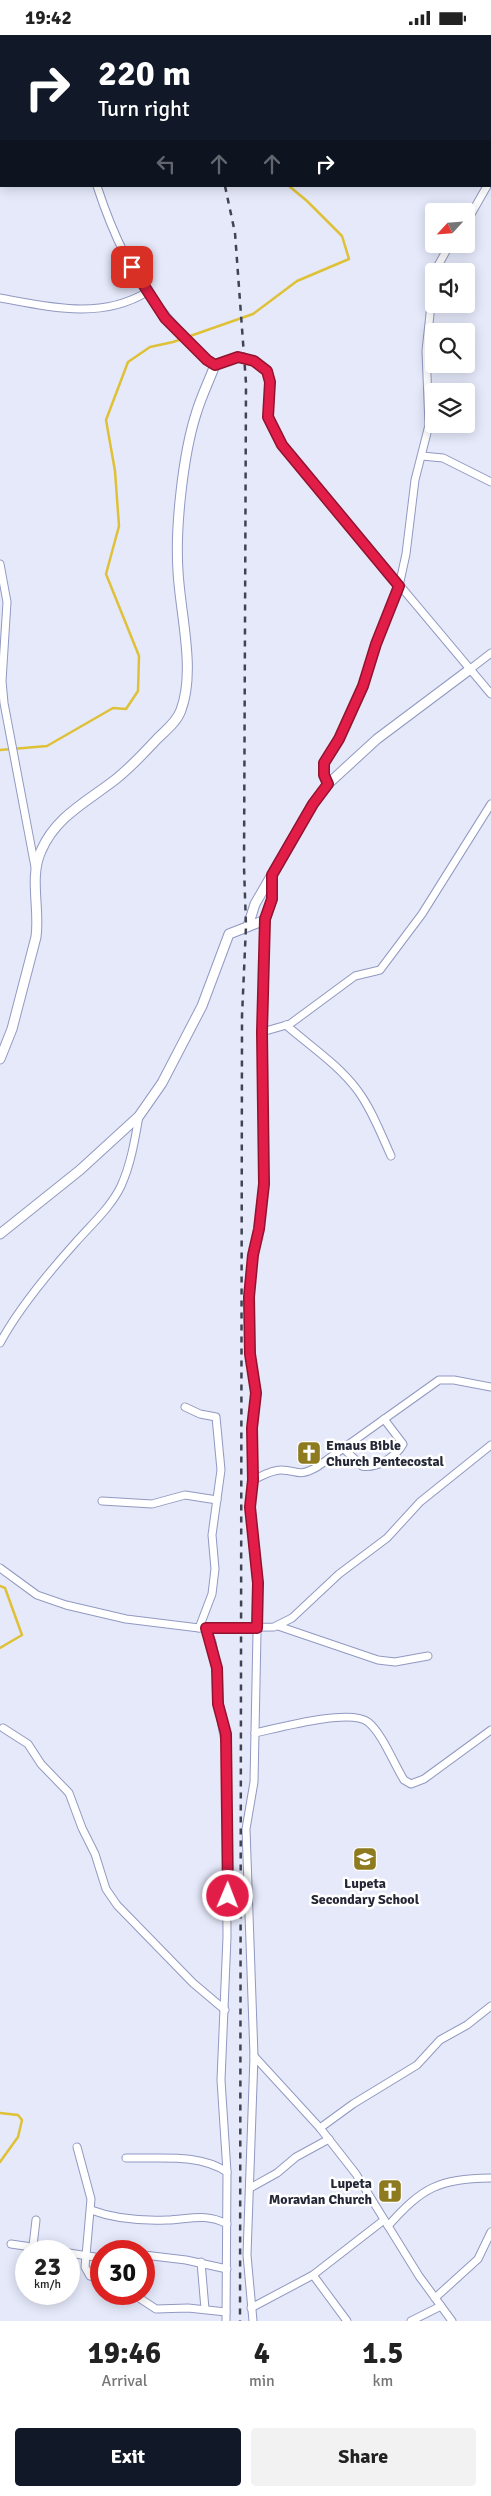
<!DOCTYPE html>
<html lang="en">
<head>
<meta charset="utf-8">
<style>
	body { margin:0; font-family:Signika,sans-serif; background:#f2f2f2; color:#222; height:100vh; display:flex; flex-direction:column; font-size:19px; white-space:nowrap }
	* { box-sizing:border-box; margin:0 }
	p { font-size:16px; color:#767676 }
	.icon { flex:none; width:28px; height:28px; fill:none; stroke:currentColor; stroke-width:2; stroke-linecap:round; stroke-linejoin:round }
	.map { position:relative; height:2286px; overflow:hidden }
	.panel { display:flex; flex-direction:column; background:#fff; flex:1 }
	.panel>* { flex:none }
	.guide { position:absolute; left:0px; top:0px; width:491px; height:152px; box-shadow:0 2px 12px #0003; background:#111827; color:#fff; overflow:hidden }
	.needle { width:32px; rotate:244deg }
	.buttons { position:absolute; left:425px; top:168px; display:grid; gap:10px }
	.buttons a { display:grid; place-items:center; width:50px; height:50px; border-radius:5px; background:#fff; box-shadow:0 2px 12px #0003; font-size:25px }
	.speed { position:absolute; left:15px; top:2205px; display:flex; gap:10px; font-size:25px; font-weight:700; text-align:center }
	.speed>* { display:grid; place-content:center; width:65px; height:65px; border-radius:50%; background:#fff; box-shadow:0 2px 12px #0003; line-height:1 }
	.speed small { font-size:12px; font-weight:400 }
	.speed .limit { border:8px solid #d22; background:#fff; color:#111 }
	.pin { position:absolute; display:grid; place-items:center; width:42px; height:42px; color:#fff; margin:-21px; border-radius:10px; box-shadow:0 2px 8px #0006 }
	.me { position:absolute; width:55px; margin:-28px; rotate:1deg; stroke-linejoin:round; filter:drop-shadow(0 0 4px #0008) }
	.turn { display:flex; align-items:center; gap:18px; height:105px; padding:0 15px; font-size:22px }
	.turn .icon { width:65px; height:65px; stroke-width:2.5 }
	.turn b { display:block; font-size:35px; line-height:42px }
	.lanes { display:flex; align-items:center; height:48px; padding:0 15px; background:#0003; justify-content:center; gap:25px; direction:ltr }
	.lanes .off { opacity:.35 }
	.eta { display:flex; justify-content:space-evenly; align-items:center; height:85px; text-align:center }
	.eta b { font-size:30px; font-weight:700; line-height:35px }
	.button { display:flex; gap:10px; margin-top:auto; padding:10px 15px }
	.button a { flex:1; height:58px; border-radius:5px; background:#111827; color:#fff; font-size:20px; font-weight:700; line-height:58px; text-align:center }
	.button a+a { background:#f2f2f2; color:#222 }
	.status { display:flex; justify-content:space-between; align-items:center; height:35px; padding:0 25px; background:#fff; direction:ltr }
	.status svg { height:14px; fill:currentColor }
	.map>svg:first-child { display:block }
	.lines { fill:none; stroke-linecap:round; stroke-linejoin:round }
	.stream { stroke:#dfc137; stroke-width:2.5 }
	.minor-casing { stroke:#9299c1; stroke-width:9 }
	.tertiary-casing { stroke:#9299c1; stroke-width:11 }
	.minor { stroke:#fff; stroke-width:7 }
	.tertiary { stroke:#fff; stroke-width:9 }
	.rail { stroke:#404352; stroke-width:2.5; stroke-dasharray:6 6; stroke-linecap:butt }
	.route-casing { stroke:#92132f; stroke-width:12 }
	.route { stroke:#e11d48; stroke-width:9 }
	.labels { text-anchor:middle; stroke-width:5; stroke-linejoin:round; paint-order:stroke }
	.poi-label { font-size:14px; font-weight:bold; fill:#242736; stroke:#fff; text-anchor:start }
</style>
</head>
<body>
<div class="status"><b>19:42</b><svg viewBox="0 0 49 12"><path d="M0 12V9h3v3zM5 12V6h3v6zM10 12V3h3v9zM15 12V0h3v12zM26 1h20v11H26zM47 4h2v5h-2z"/></svg></div>
<div class="map">
<svg width="491" height="2286" viewBox="0 0 491 2286">
	<rect width="100%" height="100%" fill="#e5e9fa"/>
	<g class="lines">
		<g class="stream">
			<polyline points="433,1 434,0"/>
			<polyline points="0,715 47,711 113,673 126,674 138,656 139,621 106,539 119,491 115,436 106,385 128,327 150,312 173,307 253,279 297,246 349,224 342,201 307,166 289,151"/>
			<polyline points="0,1551 5,1553 22,1600 0,1613"/>
			<polyline points="0,2078 18,2080 22,2085 18,2102 0,2127"/>
		</g>
		<defs>
			<g id="minor">
				<polyline points="66,0 67,1"/>
				<polyline points="420,0 421,1"/>
				<polyline points="460,1 460,0"/>
				<polyline points="490,113 491,115"/>
				<polyline points="490,147 491,145"/>
				<path d="M97 151C118 215 140 255 186 303 195 313 203 323 215 330L238 322 254 326 267 336 271 347 267 382 282 410 491 659"/>
				<polyline points="466,188 487,151"/>
				<polyline points="435,236 450,209"/>
				<path d="M0 263C50 272 101 285 147 257"/>
				<polyline points="422,421 443,423 491,447"/>
				<polyline points="0,529 7,567 2,646 4,668 35,832"/>
				<polyline points="469,635 491,618"/>
				<polyline points="328,749 324,740 324,728 339,704 363,651 376,609 399,551 406,519 415,445 429,390 426,316 434,242"/>
				<path d="M286 990C310 1011 339 1030 358 1056 372 1075 381 1099 391 1121"/>
				<polyline points="262,997 290,989 355,941 380,935 422,879 491,769"/>
				<path d="M0 1308C19 1273 49 1237 76 1207 91 1190 111 1172 121 1151 131 1129 135 1104 139 1081"/>
				<polyline points="185,1372 200,1379 216,1382 221,1435 212,1500 215,1534 212,1559 199,1593"/>
				<path d="M344 1414 362 1431C376 1434 396 1422 403 1409L384 1384"/>
				<path d="M253 1445C262 1441 271 1435 281 1435 298 1435 297 1443 317 1432L439 1345H454L491 1352"/>
				<polyline points="102,1466 152,1469 185,1460 217,1465"/>
				<polyline points="0,1533 37,1560 66,1570 126,1584 199,1593 274,1592 292,1583 339,1539 387,1503 420,1467 491,1410"/>
				<polyline points="278,1591 378,1625 395,1627 428,1621"/>
				<polyline points="206,1593 212,1607 217,1633 218,1669 226,1712 227,1902 221,2045 227,2137 226,2286"/>
				<polyline points="3,1693 28,1709 41,1729 69,1758 82,1793 95,1819 106,1854 117,1870 193,1948 225,1975"/>
				<path d="M255 1698C278 1693 350 1673 368 1687 382 1698 394 1729 404 1745L411 1749 424 1744 491 1695"/>
				<polyline points="254,2021 320,2093 356,2139 419,2241 452,2286"/>
				<polyline points="320,2093 353,2069 417,2030 440,2005 467,1990 491,1971"/>
				<polyline points="77,2112 91,2164 85,2232 90,2241 101,2243"/>
				<path d="M126 2123C160 2124 198 2118 227 2137"/>
				<polyline points="250,2153 277,2138 296,2122 329,2104"/>
				<path d="M91 2175C115 2184 141 2186 167 2185 190 2184 206 2178 227 2189"/>
				<path d="M388 2191C423 2152 438 2144 491 2143"/>
				<polyline points="11,2209 59,2216"/>
				<polyline points="33,2211 36,2185"/>
				<polyline points="69,2218 101,2223"/>
				<polyline points="144,2220 186,2225 227,2234"/>
				<polyline points="201,2227 205,2274"/>
				<polyline points="313,2240 347,2286"/>
				<polyline points="133,2259 156,2274 188,2273 226,2277"/>
				<polyline points="435,2263 478,2224 491,2197"/>
				<polyline points="251,2273 313,2240 384,2185"/>
				<polyline points="253,2286 247,2220 254,2021 246,1794 254,1747 258,1548 250,1477 253,1445 252,1393 256,1358 250,1319 249,1262 253,1220 259,1194 264,1149 262,997 265,885"/>
				<polyline points="411,2286 441,2271"/>
			</g>
			<g id="tertiary">
				<polyline points="248,891 255,869 313,769 328,749 377,704 469,635"/>
				<path d="M0 1024 12 994 36 902C40 874 29 842 41 816 56 781 88 766 116 744 131 732 144 718 157 704 165 696 177 687 181 675 196 635 180 578 178 536 175 493 183 420 196 379 201 362 209 346 215 330"/>
				<polyline points="0,1199 80,1135 139,1081 162,1048 202,971 229,899 265,885 272,864 272,840"/>
			</g>
		</defs>
		<use href="#minor" class="minor-casing"/>
		<use href="#tertiary" class="tertiary-casing"/>
		<use href="#minor" class="minor"/>
		<use href="#tertiary" class="tertiary"/>
		<g class="rail">
			<polyline points="191,0 192,1"/>
			<polyline points="225,151 235,198 246,348 244,832 246,891 242,981 240,2286"/>
		</g>
	</g>
	<g class="lines">
		<defs>
			<polyline id="route" points="132,232 165,283 207,325 215,330 238,322 254,326 267,336 270,347 268,382 282,410 399,551 376,609 363,651 339,704 324,728 324,740 328,749 313,769 272,840 272,864 265,884 262,997 264,1149 259,1194 253,1220 249,1262 250,1319 256,1358 252,1393 253,1445 250,1472 258,1548 257,1593 206,1593 217,1633 218,1669 226,1699 228,1861"/>
		</defs>
		<use href="#route" class="route-casing"/>
		<use href="#route" class="route"/>
	</g>
	<defs>
		<symbol id="church-square" viewBox="-11 -11 22 22"><rect x="-9" y="-9" width="18" height="18" rx="4" fill="#8e7b20" stroke="#fff"/><path d="M-1.2-6h2.4v3.5h3.3v2.4h-3.3V6h-2.4V-.1h-3.3v-2.4h3.3Z" fill="#fff"/></symbol>
		<symbol id="school-square" viewBox="-11 -11 22 22"><rect x="-9" y="-9" width="18" height="18" rx="4" fill="#8e7b20" stroke="#fff"/><path d="M0-5L7-2L0 1L-7-2ZM-4 1L0 2.5L4 1V4Q0 6-4 4Z" fill="#fff"/></symbol>
	</defs>
	<g fill-rule="evenodd">
		<use href="#church-square" x="295" y="1404" width="28" height="28"/>
		<use href="#school-square" x="351" y="1810" width="28" height="28"/>
		<use href="#church-square" x="376" y="2142" width="28" height="28"/>
	</g>
	<g class="labels">
		<g class="poi-label">
			<text x="326" y="1415">Emaus Bible<tspan x="326" dy="16">Church Pentecostal</tspan></text>
			<text x="365" y="1853" text-anchor="middle">Lupeta<tspan x="365" dy="16">Secondary School</tspan></text>
			<text x="372" y="2153" text-anchor="end">Lupeta<tspan x="372" dy="16">Moravian Church</tspan></text>
		</g>
	</g>
</svg>
<div class="buttons">
<a><svg class="needle" viewBox="-14 -14 28 28"><path d="M0-13l5 13h-10z" fill="#e53935"/><path d="M0 13l5-13h-10z" fill="#767676"/></svg></a>
<a><svg class="icon" aria-label="sound" viewBox="0 0 24 24"><path d="M4 9h4l5-4v14l-5-4H4zM17 9q2 3 0 6"/></svg></a>
<a><svg class="icon" aria-label="search" viewBox="0 0 24 24"><circle cx="10" cy="10" r="6"/><path d="M15 15l6 6"/></svg></a>
<a><svg class="icon" aria-label="layers" viewBox="0 0 24 24"><path d="M12 4l9 5-9 5-9-5zM3 14l9 5 9-5"/></svg></a>
</div>
<div class="speed"><div>23<small>km/h</small></div><div class="limit">30</div></div>
<div class="pin" style="left:132px;top:232px;background:#d93025"><svg class="icon" aria-label="arrive" viewBox="0 0 24 24"><path d="M6 21V4h12l-3 4 3 4H6"/></svg></div>
<svg class="me" style="left:228px;top:1861px" viewBox="-20 -20 40 40"><circle r="17" fill="#e11d48" stroke="#fff" stroke-width="3"/><path d="M0-11L8 9 0 5-8 9z" fill="#fff"/></svg>
<div class="guide">
<div class="turn"><svg class="icon" aria-label="right" viewBox="0 0 24 24"><path d="M7 20v-9h11M14 6l5 5-5 5"/></svg><div><b>220 m</b>Turn right</div></div>
<div class="lanes"><svg class="icon off" aria-label="left" viewBox="0 0 24 24"><path d="M17 20v-9H6M10 6l-5 5 5 5"/></svg><svg class="icon off" aria-label="ahead" viewBox="0 0 24 24"><path d="M12 20V5M6 11l6-6 6 6"/></svg><svg class="icon off" aria-label="ahead" viewBox="0 0 24 24"><path d="M12 20V5M6 11l6-6 6 6"/></svg><svg class="icon" aria-label="right" viewBox="0 0 24 24"><path d="M7 20v-9h11M14 6l5 5-5 5"/></svg></div>
</div>
</div>
<section class="panel">
<div class="eta">
<div><b>19:46</b><p>Arrival</p></div>
<div><b>4</b><p>min</p></div>
<div><b>1.5</b><p>km</p></div>
</div>
<div class="button"><a>Exit</a><a>Share</a></div>
</section>
</body>
</html>
